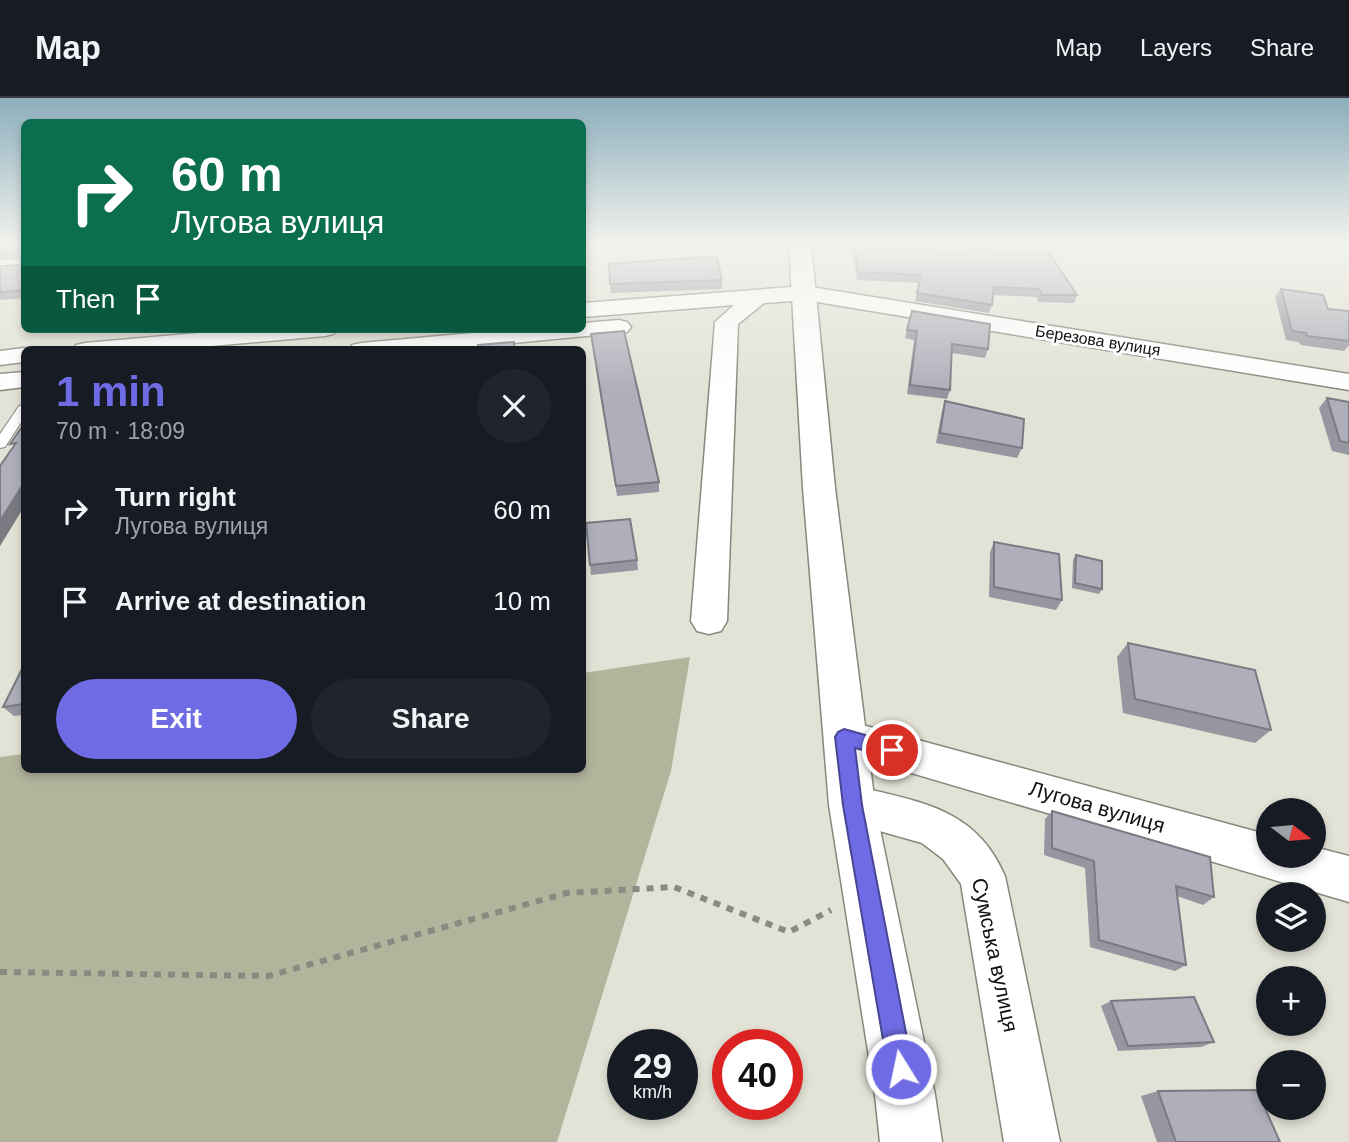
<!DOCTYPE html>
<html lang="en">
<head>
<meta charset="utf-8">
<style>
	body { margin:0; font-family:Helvetica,sans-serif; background:#20242c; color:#f1f3f6; height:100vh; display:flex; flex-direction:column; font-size:26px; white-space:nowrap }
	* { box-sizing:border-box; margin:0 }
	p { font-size:23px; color:#9ea1a6 }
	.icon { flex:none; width:38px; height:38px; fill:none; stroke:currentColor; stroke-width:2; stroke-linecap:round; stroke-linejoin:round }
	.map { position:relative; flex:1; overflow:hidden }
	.side { position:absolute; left:21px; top:248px; width:565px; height:427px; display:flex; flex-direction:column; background:#171b24; border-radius:10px; box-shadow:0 4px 10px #0003 }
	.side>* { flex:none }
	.guide { position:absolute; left:21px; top:21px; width:565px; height:214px; border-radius:10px; box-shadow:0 4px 10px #0003; background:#0b6e4f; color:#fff; overflow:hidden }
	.needle { width:46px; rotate:106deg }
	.tools { position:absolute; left:1256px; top:700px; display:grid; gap:14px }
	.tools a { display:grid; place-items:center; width:70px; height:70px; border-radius:50%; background:#171b24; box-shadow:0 4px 10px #0003; font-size:35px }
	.speed { position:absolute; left:607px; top:931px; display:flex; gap:14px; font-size:35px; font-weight:700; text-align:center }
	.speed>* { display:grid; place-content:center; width:91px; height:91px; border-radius:50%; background:#171b24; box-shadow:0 4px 10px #0003; line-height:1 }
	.speed small { font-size:18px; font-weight:400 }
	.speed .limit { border:10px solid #d22; background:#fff; color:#111 }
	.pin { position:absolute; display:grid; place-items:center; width:60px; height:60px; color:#fff; margin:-30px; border:4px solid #fff; border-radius:50%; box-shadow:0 2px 7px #0007 }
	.me { position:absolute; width:77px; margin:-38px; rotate:350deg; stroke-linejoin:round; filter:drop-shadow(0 0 5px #0008) }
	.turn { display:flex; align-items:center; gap:24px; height:147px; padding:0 35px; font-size:32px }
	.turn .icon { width:91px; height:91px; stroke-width:2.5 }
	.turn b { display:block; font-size:49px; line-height:60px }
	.then { display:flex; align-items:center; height:66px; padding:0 35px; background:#0003; gap:14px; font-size:26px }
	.round { display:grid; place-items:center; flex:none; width:74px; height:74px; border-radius:37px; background:#20242c }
	.headline { display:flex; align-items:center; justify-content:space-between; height:119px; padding:0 35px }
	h1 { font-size:42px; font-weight:700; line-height:52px; color:#6f6be5 }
	.button { display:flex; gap:14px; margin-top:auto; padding:14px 35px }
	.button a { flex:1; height:80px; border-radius:42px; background:#6f6be5; color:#fff; font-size:28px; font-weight:700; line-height:80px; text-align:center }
	.button a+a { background:#20242c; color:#f1f3f6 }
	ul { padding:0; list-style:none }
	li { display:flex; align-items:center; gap:21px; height:91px; padding:0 35px }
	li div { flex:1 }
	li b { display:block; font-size:26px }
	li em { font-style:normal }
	header { display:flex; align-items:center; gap:42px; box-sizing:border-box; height:98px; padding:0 35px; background:#171b24; border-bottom:2px solid #363941 }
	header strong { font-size:33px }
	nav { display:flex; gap:38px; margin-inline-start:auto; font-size:24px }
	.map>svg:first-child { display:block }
	.green { fill:#b3b49c }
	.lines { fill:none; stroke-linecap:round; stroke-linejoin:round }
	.service-casing { stroke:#87877c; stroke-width:2 }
	.minor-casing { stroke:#87877c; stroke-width:3 }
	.tertiary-casing { stroke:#87877c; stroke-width:3 }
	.path { stroke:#8a8a82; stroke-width:6; stroke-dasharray:7 7; stroke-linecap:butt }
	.service { fill:#fff; fill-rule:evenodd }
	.minor { fill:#fff; fill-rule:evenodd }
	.tertiary { fill:#fff; fill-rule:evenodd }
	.wall { fill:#9696a0 }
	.shaded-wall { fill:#7a7a82 }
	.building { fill:#aeafba; stroke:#7a7a82; stroke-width:2 }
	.route { fill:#6f6be5; stroke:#484695; stroke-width:2 }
	.labels { text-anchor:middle; stroke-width:6; stroke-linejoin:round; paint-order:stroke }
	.far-street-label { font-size:16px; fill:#12120e; stroke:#fff }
	.near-street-label { font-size:21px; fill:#12120e; stroke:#fff }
</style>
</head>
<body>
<header>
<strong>Map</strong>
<nav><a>Map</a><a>Layers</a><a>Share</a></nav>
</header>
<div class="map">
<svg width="1349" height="1044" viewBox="0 0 1349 1044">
	<rect width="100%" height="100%" fill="#e2e2d6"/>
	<polygon class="green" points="690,559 671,673 557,1044 0,1044 0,659 24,656 24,672 583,672 583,575"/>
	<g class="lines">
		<defs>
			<polygon id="service" points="24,307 24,320 5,349 0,350 0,336 19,308"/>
			<g id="minor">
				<polygon points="24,160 24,172 0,174 0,162"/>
				<polygon points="805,188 1349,276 1349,292 805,202 764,205 738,226 727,523 721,533 709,536 697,533 691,523 715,224 734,207 583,219 583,205"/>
				<polygon points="619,222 627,224 631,229 627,234 441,252 349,252 352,247 361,245 517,231 583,231 583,225"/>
				<polygon points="244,231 337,231 333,236 325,238 167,252 73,252 76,247 85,245"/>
				<polygon points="24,250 33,252 24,252 24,264 0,267 0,253"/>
				<polygon points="24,274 24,289 0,292 0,276"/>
				<polygon points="844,622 1269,737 1269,758 1314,758 1314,749 1349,758 1349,804 830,651 824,639 830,627"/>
				<path d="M852 687C917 704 975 708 1005 778L1060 1044H1004L961 786 943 761 922 745 837 721 831 707 837 693Z"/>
			</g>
			<polygon id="tertiary" points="789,146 811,146 835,390 875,707 935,997 942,1044 880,1044 875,997 829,707 803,390"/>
		</defs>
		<use href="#service" class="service-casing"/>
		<use href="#minor" class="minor-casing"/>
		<use href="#tertiary" class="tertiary-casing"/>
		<polyline class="path" points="0,874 268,878 567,795 674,789 789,834 831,812"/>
		<use href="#service" class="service"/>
		<use href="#minor" class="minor"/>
		<use href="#tertiary" class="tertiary"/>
	</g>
	<g class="wall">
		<polygon points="0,146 24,146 24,200 0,202 0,168 21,167 21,158 0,160"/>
		<polygon points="853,146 888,146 889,150 964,155 965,152 1077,197 1074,205 1039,204 1036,199 993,197 992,207 989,215 915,203 919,185 857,182 852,149"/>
		<polygon points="609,166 722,182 722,191 611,195"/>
		<polygon points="1281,191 1328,211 1349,213 1349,249 1348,248 1344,253 1301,247 1299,244 1286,242 1275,199"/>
		<polygon points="912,213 988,251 985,260 952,255 950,292 947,301 907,296 914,242 905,240"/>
		<polygon points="591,236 659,384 659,394 617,398"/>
		<polygon points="1327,300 1349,304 1349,357 1332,353 1319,310"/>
		<polygon points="945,303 1022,350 1017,360 936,345 942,313"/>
		<polygon points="994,444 1062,502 1056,512 989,499 990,454"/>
		<polygon points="1076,457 1102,491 1099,496 1072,490 1073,462"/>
		<polygon points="637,462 638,472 591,477 590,467"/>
		<polygon points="1128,545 1271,632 1255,645 1123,615 1117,559"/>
		<polygon points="24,567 24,617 14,618 3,609"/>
		<polygon points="1052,713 1214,799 1203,807 1177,798 1186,867 1175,873 1090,849 1085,770 1044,757 1045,721"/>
		<polygon points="1111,903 1214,944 1201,949 1118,953 1101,908"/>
		<polygon points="1158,993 1280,1044 1157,1044 1141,998"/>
	</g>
	<polygon class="shaded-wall" points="24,385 24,409 0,448 0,423"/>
	<g class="building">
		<polygon points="0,146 24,146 24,192 0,194 0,168 21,167 21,151 0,153"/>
		<polygon points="854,146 888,146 889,150 966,155 965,152 1049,155 1077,197 1042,197 1039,191 994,189 992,207 917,195 921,177 858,174"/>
		<polygon points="716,158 722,182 610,186 609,166"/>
		<polygon points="1281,191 1323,197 1328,211 1349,213 1349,243 1307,238 1306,235 1292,233"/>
		<polygon points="912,213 990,226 988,251 952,246 950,292 910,287 917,233 907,232"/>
		<polygon points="624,233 659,384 616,388 591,236"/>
		<polygon points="514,244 514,252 478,252 478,247"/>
		<polygon points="1327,300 1349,304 1349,345 1340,343"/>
		<polygon points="945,303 1024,321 1022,350 940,335"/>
		<polygon points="24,326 24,385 0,423 0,368 16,345 10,346"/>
		<polygon points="630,421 637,462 590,467 586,425"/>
		<polygon points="994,444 1059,456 1062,502 994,489"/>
		<polygon points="1076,457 1102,463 1102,491 1075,485"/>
		<polygon points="1128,545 1255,572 1271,632 1135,601"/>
		<polygon points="24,567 24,606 3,609"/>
		<polygon points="1052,713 1210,759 1214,799 1176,788 1186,867 1099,842 1094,763 1052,750"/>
		<polygon points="1194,899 1214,944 1128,948 1111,903"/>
		<polygon points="1257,992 1280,1044 1176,1044 1158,993"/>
	</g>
	<linearGradient id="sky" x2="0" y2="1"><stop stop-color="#8caebc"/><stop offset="0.5" stop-color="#f2f2ed"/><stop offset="1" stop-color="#f2f2ed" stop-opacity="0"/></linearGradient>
	<rect width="1349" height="292" fill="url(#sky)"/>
	<polygon class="route" points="844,631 898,646 901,652 898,658 892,660 855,650 862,707 913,971 909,980 901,983 892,980 888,971 843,707 835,639 838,634"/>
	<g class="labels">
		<g class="far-street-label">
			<text transform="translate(1098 242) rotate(9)" y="6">Березова вулиця</text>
		</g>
		<g class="near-street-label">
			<text transform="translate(1097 709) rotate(16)" y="7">Лугова вулиця</text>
			<text transform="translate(995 857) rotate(78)" y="7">Сумська вулиця</text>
		</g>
	</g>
</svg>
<div class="tools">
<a><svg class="needle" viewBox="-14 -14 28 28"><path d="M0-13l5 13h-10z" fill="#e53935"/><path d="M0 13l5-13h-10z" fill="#9ea1a6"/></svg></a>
<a><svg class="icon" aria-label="layers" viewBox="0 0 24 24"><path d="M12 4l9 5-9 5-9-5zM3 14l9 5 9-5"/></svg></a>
<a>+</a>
<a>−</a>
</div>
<div class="speed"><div>29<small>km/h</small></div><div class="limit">40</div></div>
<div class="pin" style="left:892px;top:652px;background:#d93025"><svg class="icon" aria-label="arrive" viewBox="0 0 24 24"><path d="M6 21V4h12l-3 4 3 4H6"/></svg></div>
<svg class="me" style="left:901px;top:971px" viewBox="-20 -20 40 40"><circle r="17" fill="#6f6be5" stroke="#fff" stroke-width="3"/><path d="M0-11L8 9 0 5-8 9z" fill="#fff"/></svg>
<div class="guide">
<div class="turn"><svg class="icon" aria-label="right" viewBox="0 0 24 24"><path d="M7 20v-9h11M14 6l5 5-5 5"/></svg><div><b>60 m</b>Лугова вулиця</div></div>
<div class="then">Then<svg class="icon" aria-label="arrive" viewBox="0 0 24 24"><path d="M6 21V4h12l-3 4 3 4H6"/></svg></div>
</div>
<section class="side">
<div class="headline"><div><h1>1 min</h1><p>70 m · 18:09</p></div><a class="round"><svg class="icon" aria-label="close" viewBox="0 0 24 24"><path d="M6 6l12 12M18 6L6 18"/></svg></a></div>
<ul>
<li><svg class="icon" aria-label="right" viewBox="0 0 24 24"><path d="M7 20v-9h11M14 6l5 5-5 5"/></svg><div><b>Turn right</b><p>Лугова вулиця</p></div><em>60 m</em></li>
<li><svg class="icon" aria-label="arrive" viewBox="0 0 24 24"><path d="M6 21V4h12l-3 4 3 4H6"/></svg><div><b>Arrive at destination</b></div><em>10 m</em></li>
</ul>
<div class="button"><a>Exit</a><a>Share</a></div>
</section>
</div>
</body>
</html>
